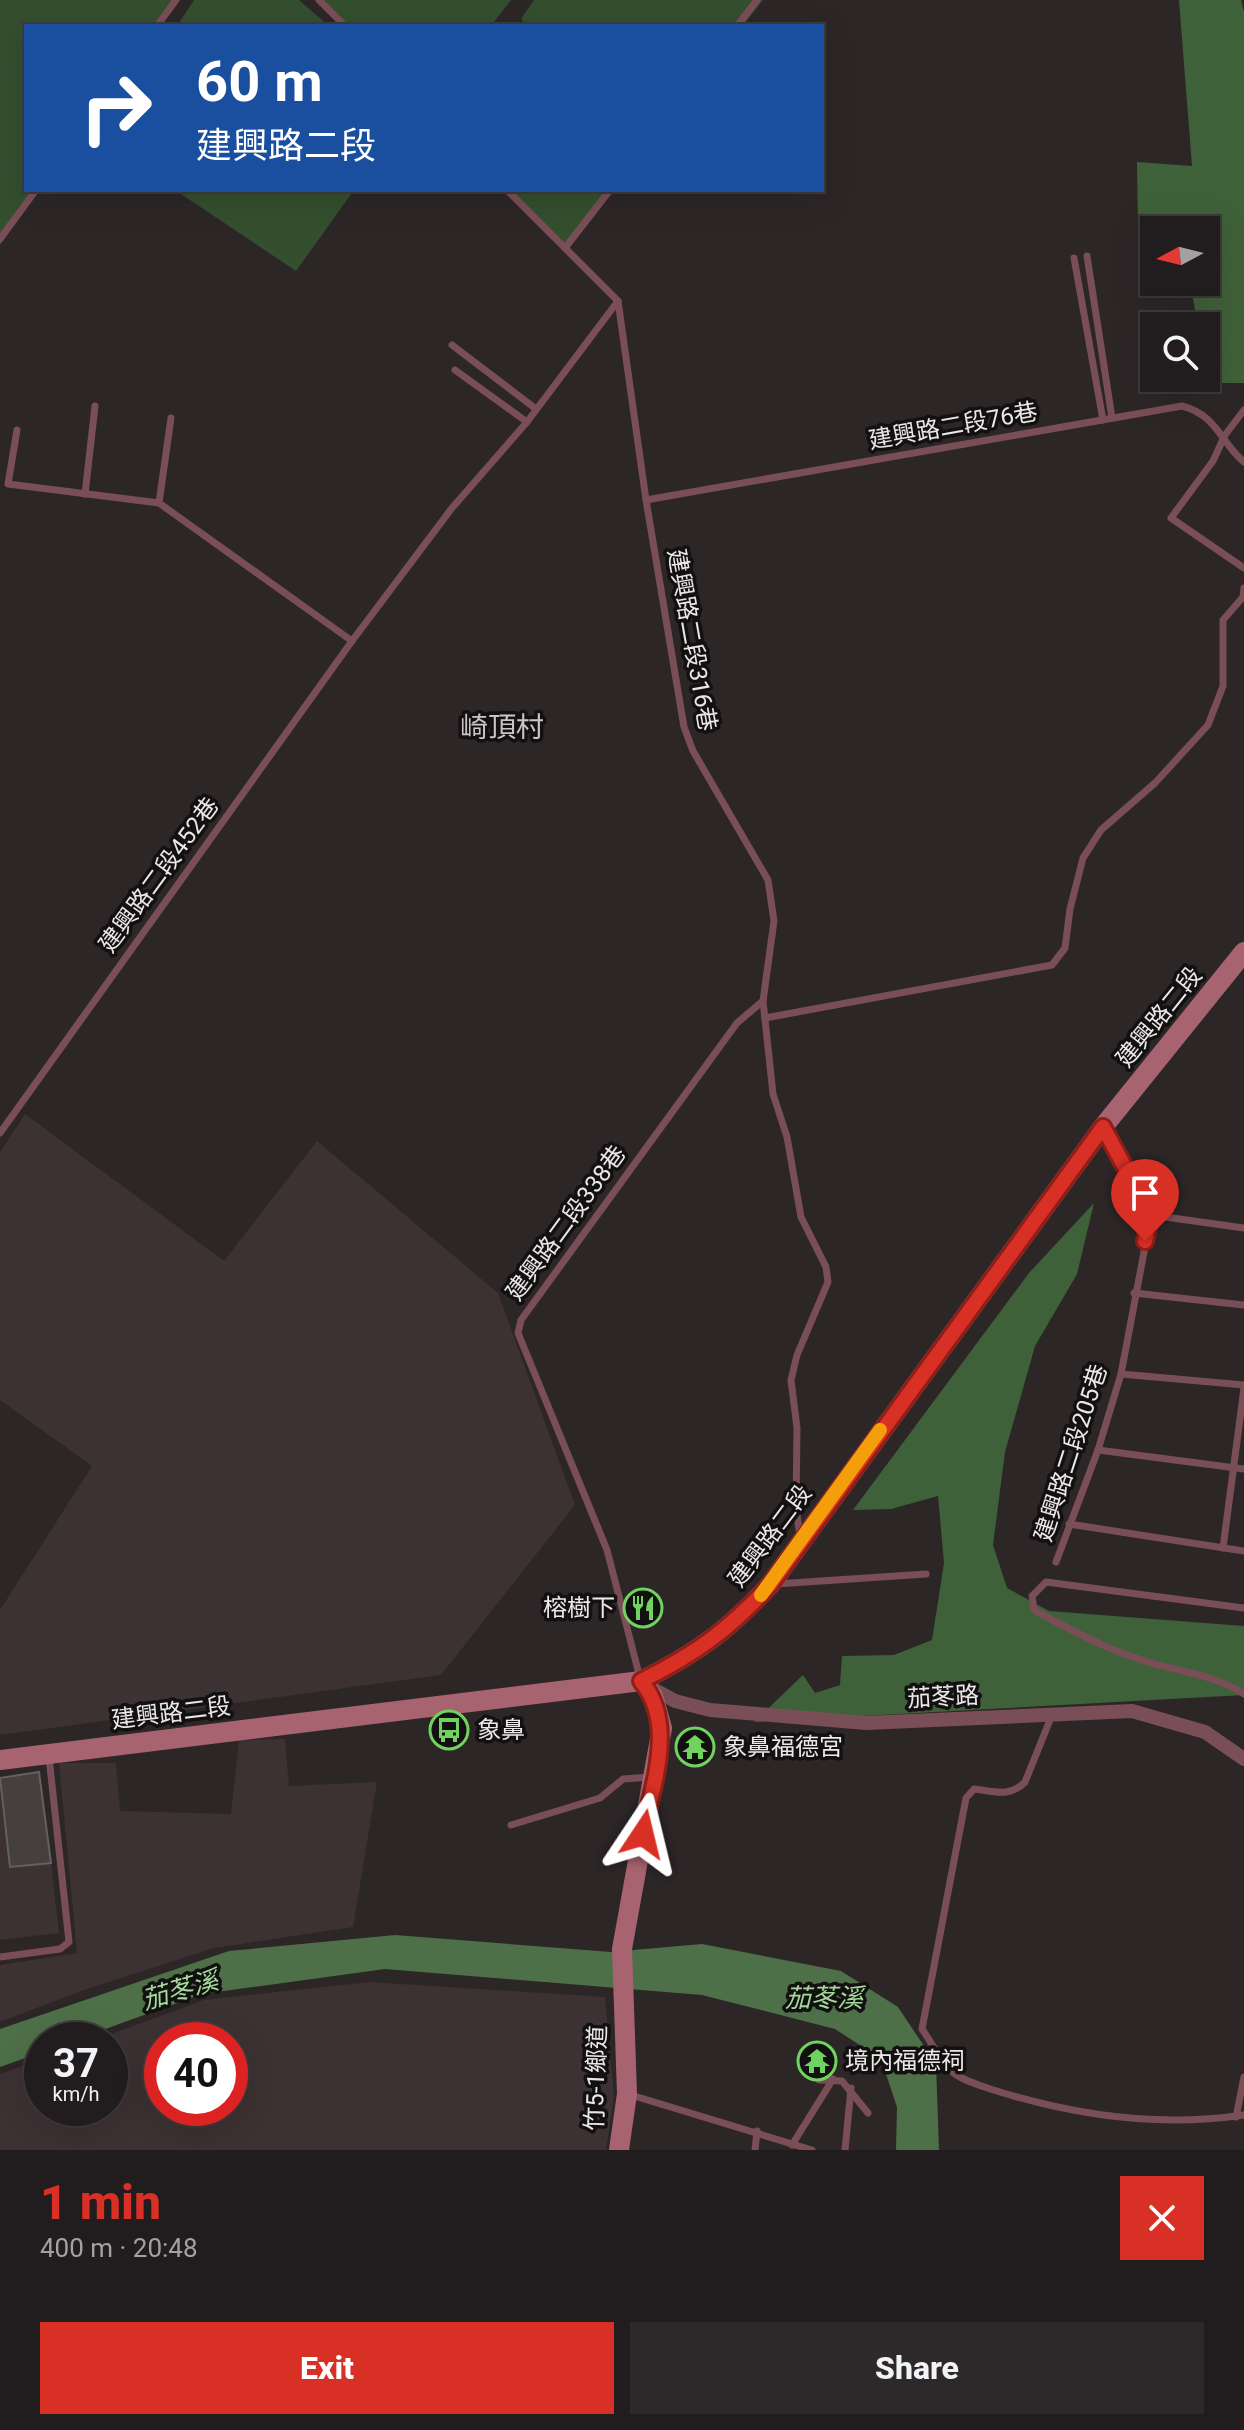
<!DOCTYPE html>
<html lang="en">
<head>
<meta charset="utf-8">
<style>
	body { margin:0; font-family:Roboto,"Noto Sans TC",sans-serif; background:#2d292a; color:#f1f3f6; height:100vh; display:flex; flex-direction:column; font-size:30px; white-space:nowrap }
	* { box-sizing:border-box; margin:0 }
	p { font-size:26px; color:#a2a1a4 }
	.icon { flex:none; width:44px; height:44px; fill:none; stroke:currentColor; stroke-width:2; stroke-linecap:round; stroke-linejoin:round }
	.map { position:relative; height:2150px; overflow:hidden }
	.panel { display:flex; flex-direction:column; background:#211c1d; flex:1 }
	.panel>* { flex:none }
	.guide { position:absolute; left:24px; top:24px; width:800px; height:168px; border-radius:0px; box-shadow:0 8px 32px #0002,0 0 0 2px #3e3a3b; background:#1a4fa0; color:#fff; overflow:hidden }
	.needle { width:52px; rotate:263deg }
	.controls { position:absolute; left:1140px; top:216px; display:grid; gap:16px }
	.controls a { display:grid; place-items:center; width:80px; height:80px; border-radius:0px; background:#211c1d; box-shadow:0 8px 32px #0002,0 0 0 2px #3e3a3b; font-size:40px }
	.speed { position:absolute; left:24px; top:2022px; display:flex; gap:16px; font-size:40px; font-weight:700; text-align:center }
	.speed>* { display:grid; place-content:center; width:104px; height:104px; border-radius:50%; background:#211c1d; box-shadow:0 8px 32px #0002,0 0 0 2px #3e3a3b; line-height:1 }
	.speed small { font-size:20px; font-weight:400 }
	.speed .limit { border:12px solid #d22; background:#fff; color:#111 }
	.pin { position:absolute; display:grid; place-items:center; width:68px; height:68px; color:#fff; margin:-82px -34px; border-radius:50% 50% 50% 0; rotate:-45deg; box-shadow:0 0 8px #0007 }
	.pin .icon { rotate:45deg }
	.me { position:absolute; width:88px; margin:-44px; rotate:10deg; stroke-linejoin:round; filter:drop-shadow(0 0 6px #0008) }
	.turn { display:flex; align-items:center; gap:28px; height:168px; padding:0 40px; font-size:36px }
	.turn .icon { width:104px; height:104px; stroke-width:2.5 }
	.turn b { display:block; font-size:56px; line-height:68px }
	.round { display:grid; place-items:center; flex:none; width:84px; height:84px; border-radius:0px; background:#2d292a }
	.summary { display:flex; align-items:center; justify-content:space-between; height:136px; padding:0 40px }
	h1 { font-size:48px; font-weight:800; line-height:60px; color:#d93025 }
	.button { display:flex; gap:16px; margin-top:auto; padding:16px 40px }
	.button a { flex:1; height:92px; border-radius:0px; background:#d93025; color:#fff; font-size:32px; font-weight:800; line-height:92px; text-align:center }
	.button a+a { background:#2d292a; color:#f1f3f6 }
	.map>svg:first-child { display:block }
	.built { fill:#3c3133; fill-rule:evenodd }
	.green { fill:#334f2e }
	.forest { fill:#3f6139 }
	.water { fill:#4e7048 }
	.building { fill:#453f40; stroke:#665f60; stroke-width:2 }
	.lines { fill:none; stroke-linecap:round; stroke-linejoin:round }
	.lane { stroke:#7a4e57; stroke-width:7 }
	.street { stroke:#7a4e57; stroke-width:14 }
	.secondary { stroke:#a86371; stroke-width:20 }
	.route-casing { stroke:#8d1f18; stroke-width:20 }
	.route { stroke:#d93025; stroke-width:14 }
	.slow { stroke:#f59e0b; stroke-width:14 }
	.labels { text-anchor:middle; stroke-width:7; stroke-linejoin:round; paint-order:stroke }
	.street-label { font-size:24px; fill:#ebe7e7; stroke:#121010 }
	.poi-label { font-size:24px; fill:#ebe7e7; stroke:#121010; text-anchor:start }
	.water-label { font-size:26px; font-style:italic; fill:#a3da9a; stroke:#121010 }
	.quarter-label { font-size:28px; fill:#cbc4c5; stroke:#121010 }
</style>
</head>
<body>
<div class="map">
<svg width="1244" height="2150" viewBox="0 0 1244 2150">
	<rect width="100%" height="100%" fill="#2c2627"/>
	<g class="built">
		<polygon points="25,1114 224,1261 317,1141 498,1293 575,1505 441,1675 0,1735 0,1610 92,1466 0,1400 0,1152"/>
		<polygon points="285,1739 289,1786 377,1782 353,1927 214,1948 81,1991 0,2022 0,1965 77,1953 59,1763 116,1763 120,1811 231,1814 239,1740"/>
		<polygon points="0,1791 10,1867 51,1863 59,1933 0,1940"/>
		<path d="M369 1982 605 1997 614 2097 606 2150H0V2074L42 2059V2108H110V2040H95L204 2000ZM162 2040H230V2108H162Z"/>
	</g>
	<g class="green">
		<polygon points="0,0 175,0 157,26 26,26 26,190 39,190 0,245"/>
		<polygon points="194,0 299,0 329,26 177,26"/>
		<polygon points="320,0 511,0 491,26 345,26"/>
		<polygon points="534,0 763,0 743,26 527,26 521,19"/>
		<polygon points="175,190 354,190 296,271"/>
		<polygon points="507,190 612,190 565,248"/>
	</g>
	<g class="forest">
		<polygon points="1179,0 1241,0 1244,12 1244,383 1207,383 1206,326 1198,326 1190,282 1206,282 1206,230 1154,230 1154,234 1138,225 1137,162 1192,166"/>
		<polygon points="1094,1203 1077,1274 1035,1346 1005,1452 993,1545 1007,1588 1049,1611 1244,1626 1244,1695 754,1722 803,1675 815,1693 840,1685 842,1656 894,1655 932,1640 944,1563 938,1496 891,1509 853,1510 1029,1273"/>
	</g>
	<polygon class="water" points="395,1935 611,1952 702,1944 841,1971 898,2007 936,2064 939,2150 896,2150 897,2107 881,2059 835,2029 702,1995 385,1969 202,1994 75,2040 42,2040 42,2052 0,2067 0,2029 229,1951"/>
	<g class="building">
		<polygon points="690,1734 708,1745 699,1760 681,1748"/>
		<polygon points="39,1772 51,1863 10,1867 0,1778"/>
		<polygon points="833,2053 833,2067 802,2069 801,2055"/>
	</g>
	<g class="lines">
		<g class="lane">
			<polyline points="319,0 345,26"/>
			<polyline points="157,26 176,0"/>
			<polyline points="737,26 757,0"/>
			<polyline points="507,190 618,301 646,500 684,727 693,751 768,880 774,921 763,1001 773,1094 787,1137 801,1217 826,1267 828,1282 797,1355 791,1380 797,1428 796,1508 800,1536"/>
			<polyline points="0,239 36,190"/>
			<polyline points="565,248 610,190"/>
			<polyline points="1087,256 1112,418"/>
			<polyline points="1074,258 1103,420"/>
			<polyline points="452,345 536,409"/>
			<polyline points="455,370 527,422"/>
			<polyline points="1244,410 1225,435 1213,461 1171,518 1244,568"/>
			<polyline points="17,430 8,484 159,503 352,641"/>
			<polyline points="85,494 95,406"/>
			<path d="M646 500 1182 406C1217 415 1221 443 1244 462"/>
			<polyline points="159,503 171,418"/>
			<polyline points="765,1018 1052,965 1065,948 1070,909 1083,858 1101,830 1155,783 1208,725 1223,686 1223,620 1243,597 1244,588"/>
			<polyline points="0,1133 352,641 452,508 527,422 618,301"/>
			<polyline points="1151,1215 1244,1228"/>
			<polyline points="1134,1293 1244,1305"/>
			<polyline points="1121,1374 1244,1385"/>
			<polyline points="1098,1450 1244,1469"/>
			<polyline points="1069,1524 1244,1551"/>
			<polyline points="1223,1548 1244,1388"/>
			<polyline points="1056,1562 1098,1450 1121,1374 1151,1215 1104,1129"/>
			<polyline points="776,1584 926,1574"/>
			<path d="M1244 1608 1046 1582 1032 1596 1034 1610C1073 1631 1113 1653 1155 1664 1190 1674 1211 1674 1244 1694"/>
			<polyline points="640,1678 607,1550 518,1333 521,1320 737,1023 763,1001"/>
			<path d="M1052 1715 1025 1782C1010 1798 993 1791 974 1789L966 1798 922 2029C932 2043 941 2063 955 2074 968 2083 985 2087 1000 2092 1078 2116 1163 2127 1244 2115"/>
			<polyline points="511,1825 600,1798 623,1779 651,1777"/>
			<polyline points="0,1957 60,1949 69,1942 49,1757"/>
			<polyline points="819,2080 842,2081 868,2113"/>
			<polyline points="631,2095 812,2150"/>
			<polyline points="1236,2117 1244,2077"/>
			<polyline points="792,2145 833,2079"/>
			<polyline points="755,2150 757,2131"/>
			<polyline points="845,2150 851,2088"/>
		</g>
		<polyline class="street" points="648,1686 675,1701 710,1710 866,1723 1132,1711 1205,1732 1244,1759"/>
		<g class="secondary">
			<path d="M0 1760 641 1681C697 1653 727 1631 770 1585L1103 1127 1244 952"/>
			<polyline points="619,2150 627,2094 622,1949 662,1728 653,1696 641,1681"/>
		</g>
	</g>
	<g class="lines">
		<defs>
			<path id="route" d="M643 1834C652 1785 677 1724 641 1681 697 1653 727 1631 770 1585L1103 1127 1151 1215 1145 1241"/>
		</defs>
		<use href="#route" class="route-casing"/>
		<use href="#route" class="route"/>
		<polyline class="slow" points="761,1595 880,1430"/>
	</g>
	<defs>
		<symbol id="restaurant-ring" viewBox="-11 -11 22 22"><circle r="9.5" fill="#121010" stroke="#70d35f" stroke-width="1.5"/><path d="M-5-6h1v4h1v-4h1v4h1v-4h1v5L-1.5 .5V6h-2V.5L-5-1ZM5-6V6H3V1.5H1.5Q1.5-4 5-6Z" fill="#70d35f"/></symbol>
		<symbol id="bus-ring" viewBox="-11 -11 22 22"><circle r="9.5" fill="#121010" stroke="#70d35f" stroke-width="1.5"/><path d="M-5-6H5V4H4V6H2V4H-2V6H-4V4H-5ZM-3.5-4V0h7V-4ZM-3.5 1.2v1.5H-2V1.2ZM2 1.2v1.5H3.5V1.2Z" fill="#70d35f"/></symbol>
		<symbol id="temple-ring" viewBox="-11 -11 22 22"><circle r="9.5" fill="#121010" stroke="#70d35f" stroke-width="1.5"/><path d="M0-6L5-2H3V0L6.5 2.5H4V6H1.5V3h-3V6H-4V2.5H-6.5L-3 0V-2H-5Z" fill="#70d35f"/></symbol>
	</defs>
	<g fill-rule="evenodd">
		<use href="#restaurant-ring" x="621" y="1586" width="44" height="44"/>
		<use href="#bus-ring" x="427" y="1708" width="44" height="44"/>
		<use href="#temple-ring" x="673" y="1725" width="44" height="44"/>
		<use href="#temple-ring" x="795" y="2039" width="44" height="44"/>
	</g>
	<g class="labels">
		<g class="street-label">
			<text transform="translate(953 426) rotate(-10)" y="8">建興路二段76巷</text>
			<text transform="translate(692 640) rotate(80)" y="8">建興路二段316巷</text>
			<text transform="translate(159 875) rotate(-54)" y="8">建興路二段452巷</text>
			<text transform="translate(1159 1017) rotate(-51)" y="8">建興路二段</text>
			<text transform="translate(566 1223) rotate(-54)" y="8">建興路二段338巷</text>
			<text transform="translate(1071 1453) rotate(-72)" y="8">建興路二段205巷</text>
			<text transform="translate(770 1536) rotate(-53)" y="8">建興路二段</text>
			<text transform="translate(943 1697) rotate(-3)" y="8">茄苳路</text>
			<text transform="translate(171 1713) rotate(-7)" y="8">建興路二段</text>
			<text transform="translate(596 2078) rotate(-88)" y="8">竹5-1鄉道</text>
		</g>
		<g class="poi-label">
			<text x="615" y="1616" text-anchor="end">榕樹下</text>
			<text x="477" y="1738">象鼻</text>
			<text x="723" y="1755">象鼻福德宮</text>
			<text x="845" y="2069">境內福德祠</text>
		</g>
		<g class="water-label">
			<text transform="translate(180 1990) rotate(-16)" y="9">茄苳溪</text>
			<text x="824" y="2007">茄苳溪</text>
		</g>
		<g class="quarter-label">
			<text x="502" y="737">崎頂村</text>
		</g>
	</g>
</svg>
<div class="controls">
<a><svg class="needle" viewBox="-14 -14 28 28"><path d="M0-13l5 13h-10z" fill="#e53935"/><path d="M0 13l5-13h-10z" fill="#a2a1a4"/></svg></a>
<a><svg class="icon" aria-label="search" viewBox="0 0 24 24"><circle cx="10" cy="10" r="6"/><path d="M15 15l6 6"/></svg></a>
</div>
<div class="speed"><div>37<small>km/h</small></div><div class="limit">40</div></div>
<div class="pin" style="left:1145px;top:1241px;background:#d93025"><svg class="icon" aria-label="arrive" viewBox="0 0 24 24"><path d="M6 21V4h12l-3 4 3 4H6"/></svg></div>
<svg class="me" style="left:643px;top:1834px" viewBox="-20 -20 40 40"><path d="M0-17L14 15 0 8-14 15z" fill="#d93025" stroke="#fff" stroke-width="4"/></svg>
<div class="guide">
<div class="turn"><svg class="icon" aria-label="right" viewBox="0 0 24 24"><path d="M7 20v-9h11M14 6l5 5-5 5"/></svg><div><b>60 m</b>建興路二段</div></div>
</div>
</div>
<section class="panel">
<div class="summary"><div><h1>1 min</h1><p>400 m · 20:48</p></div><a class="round" style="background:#d93025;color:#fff"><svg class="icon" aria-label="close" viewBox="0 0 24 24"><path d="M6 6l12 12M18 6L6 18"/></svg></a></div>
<div class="button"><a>Exit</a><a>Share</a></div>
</section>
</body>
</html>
